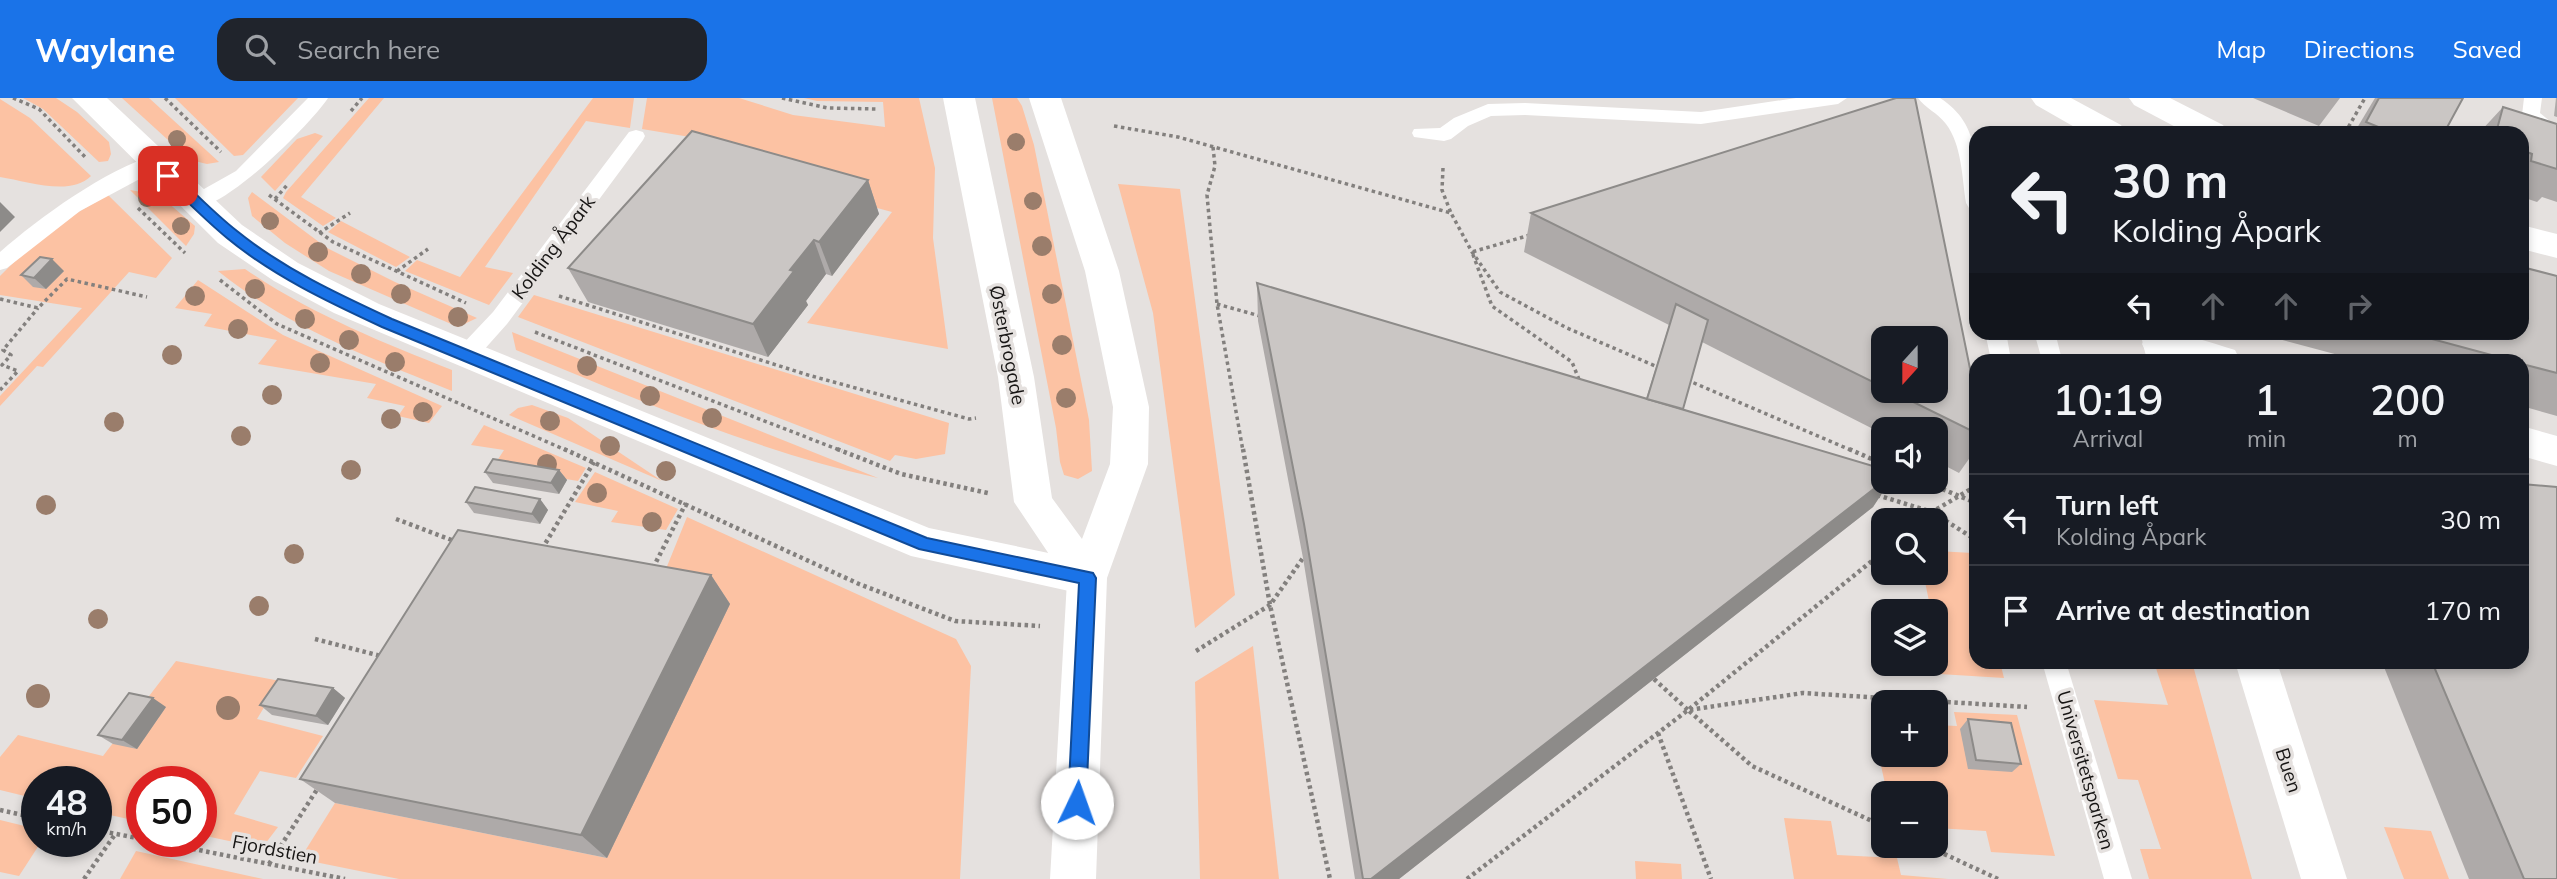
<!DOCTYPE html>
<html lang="en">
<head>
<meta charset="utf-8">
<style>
	body { margin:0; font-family:Mulish,sans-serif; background:#20242c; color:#f1f3f6; height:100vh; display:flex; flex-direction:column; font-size:26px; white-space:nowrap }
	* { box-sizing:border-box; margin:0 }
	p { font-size:23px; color:#9ea1a6 }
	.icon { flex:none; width:38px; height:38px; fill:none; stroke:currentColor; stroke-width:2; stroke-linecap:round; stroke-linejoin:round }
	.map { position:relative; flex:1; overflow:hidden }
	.drawer { position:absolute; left:1969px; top:256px; width:560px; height:315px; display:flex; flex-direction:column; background:#171b24; border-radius:21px; box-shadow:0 4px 10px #0003 }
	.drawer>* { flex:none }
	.top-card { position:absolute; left:1969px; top:28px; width:560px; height:214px; border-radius:21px; box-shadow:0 4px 10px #0003; background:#171b24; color:#f1f3f6; overflow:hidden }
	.needle { width:46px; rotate:201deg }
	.fabs { position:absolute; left:1871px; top:228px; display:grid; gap:14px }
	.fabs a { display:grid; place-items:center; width:77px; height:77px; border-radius:14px; background:#171b24; box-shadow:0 4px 10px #0003; font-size:35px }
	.speed { position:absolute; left:21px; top:668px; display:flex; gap:14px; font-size:35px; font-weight:700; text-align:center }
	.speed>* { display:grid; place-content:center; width:91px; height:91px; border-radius:50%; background:#171b24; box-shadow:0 4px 10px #0003; line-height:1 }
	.speed small { font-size:18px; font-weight:400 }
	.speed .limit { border:10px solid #d22; background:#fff; color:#111 }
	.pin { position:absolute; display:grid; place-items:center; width:60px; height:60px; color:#fff; margin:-30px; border-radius:14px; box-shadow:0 4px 10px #0006 }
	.me { position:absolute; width:77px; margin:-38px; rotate:3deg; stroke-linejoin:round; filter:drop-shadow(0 0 5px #0008) }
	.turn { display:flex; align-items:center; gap:24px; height:147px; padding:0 28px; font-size:32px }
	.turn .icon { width:91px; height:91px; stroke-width:2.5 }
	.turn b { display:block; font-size:49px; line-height:60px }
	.lanes { display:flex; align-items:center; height:66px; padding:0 28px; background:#0003; justify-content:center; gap:35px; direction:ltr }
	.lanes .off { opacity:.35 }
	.eta { display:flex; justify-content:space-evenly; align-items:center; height:119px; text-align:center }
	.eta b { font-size:42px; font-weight:600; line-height:49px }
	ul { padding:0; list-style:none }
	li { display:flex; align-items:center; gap:21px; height:91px; padding:0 28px; border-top:2px solid #363941 }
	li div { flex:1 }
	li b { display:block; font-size:26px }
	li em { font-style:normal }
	header { display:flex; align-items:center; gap:42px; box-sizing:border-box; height:98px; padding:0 35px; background:#1a73e8; color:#fff }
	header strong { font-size:33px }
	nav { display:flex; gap:38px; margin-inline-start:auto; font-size:24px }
	.search { width:490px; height:63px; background:#20242c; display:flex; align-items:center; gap:18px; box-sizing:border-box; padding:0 24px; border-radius:21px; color:#9ea1a6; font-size:26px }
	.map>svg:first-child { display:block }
	.green { fill:#fcc2a3 }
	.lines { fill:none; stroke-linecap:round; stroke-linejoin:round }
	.path-far1 { stroke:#83807e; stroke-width:3.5; stroke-dasharray:3.5 3.5; stroke-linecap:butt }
	.path { stroke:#83807e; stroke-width:4.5; stroke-dasharray:3.5 3.5; stroke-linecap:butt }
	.lane { fill:#fff; fill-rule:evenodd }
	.street { fill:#fff; fill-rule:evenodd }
	.secondary { fill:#fff; fill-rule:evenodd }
	.tree { fill:#9a7d6b }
	.wall { fill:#aeaaa9; fill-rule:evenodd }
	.shaded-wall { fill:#8d8b89 }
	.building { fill:#cac6c4; stroke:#8d8b89; stroke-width:2 }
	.route { fill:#1a73e8; stroke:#114b97; stroke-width:2 }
	.labels { text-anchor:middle; stroke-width:7; stroke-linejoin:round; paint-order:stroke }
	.street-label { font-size:19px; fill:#171514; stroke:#e5e1df }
</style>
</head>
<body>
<header>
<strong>Waylane</strong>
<div class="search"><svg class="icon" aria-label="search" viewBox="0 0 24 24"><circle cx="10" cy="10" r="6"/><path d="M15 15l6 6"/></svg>Search here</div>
<nav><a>Map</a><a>Directions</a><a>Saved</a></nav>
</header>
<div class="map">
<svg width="2557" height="781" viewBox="0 0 2557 781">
	<rect width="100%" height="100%" fill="#e5e1df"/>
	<g class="green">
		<polygon points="23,0 56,0 77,14 109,44 111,56 108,63 99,64 43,11"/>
		<polygon points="122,0 149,0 219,64 207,66 190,62"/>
		<polygon points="175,0 298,0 243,57 234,58"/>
		<polygon points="369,0 384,0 301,99 336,120 323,128 283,100 286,94"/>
		<polygon points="593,0 634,0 630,30 586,23 485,169 513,175 489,207 405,173 417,162 460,179"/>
		<polygon points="647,0 739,0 793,17 885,29 883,4 817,3 804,0 919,0 935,70 933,140 948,251 807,225 892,114 710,65 725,42 696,40 642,31"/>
		<polygon points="992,0 1017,0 1022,8 1034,47 1089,322 1092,373 1078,381 1064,377 1060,364 1056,330"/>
		<path d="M0 1 30 20 91 78C70 99 27 83 0 79Z"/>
		<polygon points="315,35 323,38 275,93 261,79 297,41"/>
		<polygon points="1118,86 1180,91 1235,497 1195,530 1153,215"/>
		<polygon points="130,92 159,97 195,128 194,136 186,148"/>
		<polygon points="252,94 327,150 395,184 477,220 458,229 329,173 285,145 252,118 248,100"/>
		<polygon points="108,97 172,160 156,180 129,174 43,269 37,268 0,308 0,298 82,210 0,197 0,178 44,134"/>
		<polygon points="341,123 410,159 396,169 328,134"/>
		<path d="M245 171C309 215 381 244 452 272V293C370 260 287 229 218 173Z"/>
		<polygon points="198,182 283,237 442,308 429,325 398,318 405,308 367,300 376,286 258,266 277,242 204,228 212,216 175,210"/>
		<polygon points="534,197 949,325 945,356 916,361 895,357 890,363 518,219"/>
		<path d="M512 234 878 380C753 352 634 300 516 252Z"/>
		<polygon points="532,307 568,320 662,383 509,317 518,310"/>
		<polygon points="484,327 586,370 578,383 493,369 504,352 471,347"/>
		<polygon points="595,374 678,411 666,432 611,424 618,413 575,404"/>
		<polygon points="687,419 956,541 971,568 960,781 399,781 300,761 335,705 607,760 657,493"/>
		<polygon points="1936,453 1973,455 1976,468 1976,564 2000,564 2004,580 1907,574 1906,565 1936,565 1936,513 1931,513 1923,474 1936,474"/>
		<polygon points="1253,548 1279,781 1200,781 1195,584"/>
		<polygon points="176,563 280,583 257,621 323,638 296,680 260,673 234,716 278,729 262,750 201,737 201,684 142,684 142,724 96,714 96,684 37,684 37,701 0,692 0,659 18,637 103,658"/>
		<polygon points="2154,564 2192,564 2252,781 2149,781 2140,751 2161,751 2138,682 2118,681 2094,602 2168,607"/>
		<polygon points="1954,614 2017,617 2055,758 1991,754 1986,733 1936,730 1936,695 1887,695 1875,640 1883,640 1883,656 1936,656 1936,627 1957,628"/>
		<polygon points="1784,720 1831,723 1837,757 1897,760 1901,777 1948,781 1794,781"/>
		<polygon points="0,722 37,731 37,744 41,744 19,778 0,774"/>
		<polygon points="2384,729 2431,733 2449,781 2404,781"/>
		<polygon points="136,753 263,781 120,781"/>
		<polygon points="1635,763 1681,766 1682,781 1636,781"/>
	</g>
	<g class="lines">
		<g class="path-far1">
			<polyline points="13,0 39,11 86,60"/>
			<polyline points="165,0 221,54"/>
			<polyline points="782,0 828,10 878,11"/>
			<polyline points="351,13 362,0"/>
			<polyline points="1114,28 1178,39 1451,115 1472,154 1500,194 1567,230 1660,270"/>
			<polyline points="2345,35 2365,0"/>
			<polyline points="1213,49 1215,68 1207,97 1217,206 1243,353"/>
			<polyline points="1443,70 1442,92 1451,115"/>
			<polyline points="269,97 333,144 466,205"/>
			<polyline points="275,101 288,86"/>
			<polyline points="138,110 185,155"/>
			<polyline points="319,135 350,115"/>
			<polyline points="1530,137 1472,154 1492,208 1572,264 1580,284"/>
			<polyline points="397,173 428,151"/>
			<polyline points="220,182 277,226 568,353"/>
			<polyline points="559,198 808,277 969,321 976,320"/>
			<polyline points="0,201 38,210 67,181 147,199"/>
			<polyline points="1217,206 1260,218"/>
			<polyline points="535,234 842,353"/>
			<polyline points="1687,282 1853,353"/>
			<polyline points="0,292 18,273 2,267 11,257 3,252 38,210"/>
		</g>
		<g class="path">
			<polyline points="564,351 859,486 955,523 1040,528"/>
			<polyline points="837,351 901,376 988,395"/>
			<polyline points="1243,351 1270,507 1330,781"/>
			<polyline points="1849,351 1883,366"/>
			<polyline points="1973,351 1976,363"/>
			<polyline points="1923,383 1976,405"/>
			<polyline points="1877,397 1932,414 1976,388"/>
			<polyline points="396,421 457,444"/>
			<polyline points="1923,422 1932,414 1976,442"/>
			<polyline points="542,451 594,364"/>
			<polyline points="653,470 686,405"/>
			<polyline points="315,541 381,558"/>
			<polyline points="1196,553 1270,507 1303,460"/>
			<polyline points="1654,581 1688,612"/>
			<polyline points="1658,635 1711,781"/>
			<polyline points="0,712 37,720"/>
			<polyline points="1883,728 1752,668 1688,612 1803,595 2027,609"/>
			<polyline points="96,732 142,741"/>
			<polyline points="158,744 345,781"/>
			<polyline points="1925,747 1998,781"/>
			<polyline points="269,766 318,690"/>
			<polyline points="84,781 116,735"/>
			<polyline points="1467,781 1688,612 1883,454"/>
		</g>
		<g class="lane">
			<path d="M308 0H328C311 26 219 119 188 110L185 105 188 100 236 73Z"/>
			<polygon points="1796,0 1847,0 1838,6 1701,26 1525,17 1491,18 1468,28 1451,41 1444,43 1414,39 1412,35 1414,31 1440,30 1454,20 1488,6 1525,5 1701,14"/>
			<path d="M1918 0H1940C1982 27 1976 68 1976 112L1969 110 1966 105C1962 80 1962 47 1946 26 1938 15 1925 10 1918 0Z"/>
			<polygon points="2524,0 2542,0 2540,15 2557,29 2557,45 2550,43 2524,21 2522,17"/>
			<polygon points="636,32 643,34 645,38 643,42 507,226 474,263 466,265 458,263 455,257 458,251 493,214 629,34"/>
			<path d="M155 57 162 59 165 64 162 69 80 113 7 170 0 172V154C40 119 105 72 155 57Z"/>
			<polygon points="1985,234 2006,234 2011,262 1991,262"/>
			<polygon points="2034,234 2055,234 2062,262 2042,262"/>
			<polygon points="2042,564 2066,564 2132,781 2104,781"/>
		</g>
		<g class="street">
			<polygon points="72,0 107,0 242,127 298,165 379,206 929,430 1087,463 1101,468 1107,480 1101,492 1087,497 911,458 334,215 274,183 218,145"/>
			<path d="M2153 234C2181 234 2209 244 2235 252L2240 262H2171L2147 256 2142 246 2147 236Z"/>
			<polygon points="2522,328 2557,338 2557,368 2522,358"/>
		</g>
		<g class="secondary">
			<polygon points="943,0 975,0 1034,279 1052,400 1082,441 1110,366 1113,309 1085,173 1029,0 1061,0 1119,173 1149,309 1148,366 1107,480 1096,781 1050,781 1067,483 1014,404 998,279"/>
			<polygon points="2031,0 2071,0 2121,27 2126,35 2085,35 2036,7"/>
			<polygon points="2129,0 2170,0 2223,27 2228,35 2187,35 2134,7"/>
			<polygon points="2522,127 2557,136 2557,160 2522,151"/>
			<polygon points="2140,234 2176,234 2183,262 2147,262"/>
			<polygon points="2235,564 2277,564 2347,781 2301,781"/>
		</g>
	</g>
	<g class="tree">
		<circle cx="177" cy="41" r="9"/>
		<circle cx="1016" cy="44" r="9"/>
		<circle cx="147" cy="100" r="9"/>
		<circle cx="1033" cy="103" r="9"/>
		<circle cx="270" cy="123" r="9"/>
		<circle cx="181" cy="128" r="9"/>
		<circle cx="1042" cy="148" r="10"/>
		<circle cx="318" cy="154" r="10"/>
		<circle cx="361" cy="176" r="10"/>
		<circle cx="255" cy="191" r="10"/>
		<circle cx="401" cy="196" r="10"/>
		<circle cx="1052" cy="196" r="10"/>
		<circle cx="195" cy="198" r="10"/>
		<circle cx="458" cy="219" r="10"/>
		<circle cx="305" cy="221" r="10"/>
		<circle cx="238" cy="231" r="10"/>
		<circle cx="349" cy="242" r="10"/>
		<circle cx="1062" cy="247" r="10"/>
		<circle cx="172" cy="257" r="10"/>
		<circle cx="395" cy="264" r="10"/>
		<circle cx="320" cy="265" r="10"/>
		<circle cx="587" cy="268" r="10"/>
		<circle cx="272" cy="297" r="10"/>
		<circle cx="650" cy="298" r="10"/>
		<circle cx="1066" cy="300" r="10"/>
		<circle cx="423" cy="314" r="10"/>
		<circle cx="712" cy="320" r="10"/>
		<circle cx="391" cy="321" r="10"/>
		<circle cx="550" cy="323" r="10"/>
		<circle cx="114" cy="324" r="10"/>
		<circle cx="241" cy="338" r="10"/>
		<circle cx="610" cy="348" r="10"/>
		<circle cx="547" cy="366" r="10"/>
		<circle cx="351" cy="372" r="10"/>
		<circle cx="666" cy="373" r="10"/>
		<circle cx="597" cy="395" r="10"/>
		<circle cx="46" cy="407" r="10"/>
		<circle cx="652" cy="424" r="10"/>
		<circle cx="294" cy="456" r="10"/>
		<circle cx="259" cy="508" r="10"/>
		<circle cx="98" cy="521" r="10"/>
		<circle cx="38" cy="598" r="12"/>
		<circle cx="228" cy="610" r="12"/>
	</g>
	<g class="wall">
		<path d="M1896 0H1915L1976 300V351L1959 375 1936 363V331H1883V336L1702 244 1683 311 1883 371V383H1890L1873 409 1399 781H1355L1303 460 1258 223 1257 185 1646 301 1669 227 1524 154 1531 115ZM1883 240H1936V292H1883Z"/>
		<polygon points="2253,0 2340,0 2319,28"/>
		<polygon points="2375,0 2463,0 2444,35 2354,35"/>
		<polygon points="2556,0 2557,0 2557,19 2554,18"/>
		<polygon points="2503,9 2557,26 2557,104 2542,99 2537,104 2522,99 2522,35 2479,35"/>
		<polygon points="868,82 879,116 832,178 826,176 806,203 808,207 768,259 588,204 568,170"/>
		<polygon points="64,173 46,191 33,189 21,177"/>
		<polygon points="2557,178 2557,318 2522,308 2522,262 2357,262 2275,240 2275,234 2522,234"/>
		<polygon points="559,372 567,382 559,396 493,385 485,374"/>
		<polygon points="540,401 548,412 540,426 474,415 466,404"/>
		<polygon points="711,477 730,506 607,760 335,705 300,681"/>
		<polygon points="2382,564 2522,564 2557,781 2469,781"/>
		<polygon points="333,590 345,600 328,627 272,617 260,607"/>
		<polygon points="166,609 137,651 113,646 98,637"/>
		<polygon points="1968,621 2021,666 2012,674 1968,671 1960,631"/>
	</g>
	<g class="shaded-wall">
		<polygon points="868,82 879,116 832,178 819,144"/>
		<polygon points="0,104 15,119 0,134"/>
		<polygon points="814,142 826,176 806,203 808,207 768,259 753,226 790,172"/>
		<polygon points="52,161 64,173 46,191 34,180"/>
		<polygon points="559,372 567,382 559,396 551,385"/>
		<polygon points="1884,383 1890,383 1873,409 1399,781 1371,781"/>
		<polygon points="540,401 548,412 540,426 532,416"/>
		<polygon points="711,477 730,506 607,760 581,737"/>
		<polygon points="333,590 345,600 328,627 316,618"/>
		<polygon points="153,600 166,609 137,651 122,642"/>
	</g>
	<g class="building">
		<polygon points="1896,0 1915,0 1976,300 1976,335 1889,292 1936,292 1936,240 1883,240 1883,289 1531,115"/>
		<polygon points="2379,0 2463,0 2444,35 2393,35 2366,24"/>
		<polygon points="2503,9 2557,26 2557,71 2531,63 2532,56 2522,52 2522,35 2496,35"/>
		<polygon points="692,33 868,82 819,144 814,142 790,172 794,173 753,226 568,170"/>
		<polygon points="40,159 52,161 34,180 21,177"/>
		<polygon points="2522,169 2557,178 2557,275 2522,266 2522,262 2510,262 2406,234 2522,234"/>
		<polygon points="1257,185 1883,371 1884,383 1371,781 1363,781 1304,426"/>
		<polygon points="1676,206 1708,222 1683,311 1647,301"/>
		<polygon points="493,361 559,372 551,385 485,374"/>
		<polygon points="2522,386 2557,389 2557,781 2524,781 2432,564 2522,564"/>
		<polygon points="475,389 540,401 532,416 466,404"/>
		<polygon points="458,432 711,477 581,737 300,681"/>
		<polygon points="278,581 333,590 316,618 260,607"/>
		<polygon points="129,595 153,600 122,642 98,637"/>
		<polygon points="1968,621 2011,625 2021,666 1976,662"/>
	</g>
	<path class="route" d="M168 73 173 74C194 94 214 115 237 133 284 171 338 196 392 221L927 440 1093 475 1096 480 1086 705 1083 711 1077 714 1070 711 1068 705 1079 485 919 451 382 229C328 204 273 178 227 140 205 122 184 100 163 81V74Z"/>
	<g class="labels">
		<g class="street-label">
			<text transform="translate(553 149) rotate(-53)" y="7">Kolding Åpark</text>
			<text transform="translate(1008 247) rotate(79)" y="7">Østerbrogade</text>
			<text transform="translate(2086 672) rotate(74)" y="7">Universitetsparken</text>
			<text transform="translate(2289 672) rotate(72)" y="7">Buen</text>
			<text transform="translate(275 751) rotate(11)" y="7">Fjordstien</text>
		</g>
	</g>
</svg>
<div class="fabs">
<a><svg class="needle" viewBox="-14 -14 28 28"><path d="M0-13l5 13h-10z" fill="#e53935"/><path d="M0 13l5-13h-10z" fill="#9ea1a6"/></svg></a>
<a><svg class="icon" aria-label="sound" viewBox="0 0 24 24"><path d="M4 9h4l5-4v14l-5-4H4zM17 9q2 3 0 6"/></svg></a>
<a><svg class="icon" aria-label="search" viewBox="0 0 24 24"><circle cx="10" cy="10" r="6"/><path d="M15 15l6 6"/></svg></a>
<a><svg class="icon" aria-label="layers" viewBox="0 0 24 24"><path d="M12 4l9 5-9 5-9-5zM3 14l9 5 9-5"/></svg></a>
<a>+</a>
<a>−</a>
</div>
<div class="speed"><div>48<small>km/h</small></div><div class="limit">50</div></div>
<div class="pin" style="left:168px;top:78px;background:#d93025"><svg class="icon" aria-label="arrive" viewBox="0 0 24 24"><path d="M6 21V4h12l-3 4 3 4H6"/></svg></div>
<svg class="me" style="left:1077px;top:705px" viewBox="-20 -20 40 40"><circle r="19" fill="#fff"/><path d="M0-13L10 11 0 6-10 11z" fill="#1a73e8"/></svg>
<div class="top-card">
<div class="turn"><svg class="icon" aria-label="left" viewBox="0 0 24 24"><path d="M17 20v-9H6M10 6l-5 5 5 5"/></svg><div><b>30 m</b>Kolding Åpark</div></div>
<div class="lanes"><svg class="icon" aria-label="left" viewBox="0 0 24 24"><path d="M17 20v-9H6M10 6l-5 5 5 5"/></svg><svg class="icon off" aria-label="ahead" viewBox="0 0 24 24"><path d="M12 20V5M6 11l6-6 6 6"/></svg><svg class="icon off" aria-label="ahead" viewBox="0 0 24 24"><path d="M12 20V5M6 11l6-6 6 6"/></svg><svg class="icon off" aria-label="right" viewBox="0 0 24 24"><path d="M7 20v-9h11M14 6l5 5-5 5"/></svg></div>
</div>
<section class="drawer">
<div class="eta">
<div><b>10:19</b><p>Arrival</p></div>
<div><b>1</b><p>min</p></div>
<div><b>200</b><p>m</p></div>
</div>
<ul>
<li><svg class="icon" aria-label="left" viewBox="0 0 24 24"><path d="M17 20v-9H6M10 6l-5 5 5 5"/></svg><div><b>Turn left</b><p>Kolding Åpark</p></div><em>30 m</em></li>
<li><svg class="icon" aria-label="arrive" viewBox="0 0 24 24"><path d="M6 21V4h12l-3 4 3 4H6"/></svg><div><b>Arrive at destination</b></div><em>170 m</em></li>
</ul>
</section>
</div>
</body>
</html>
